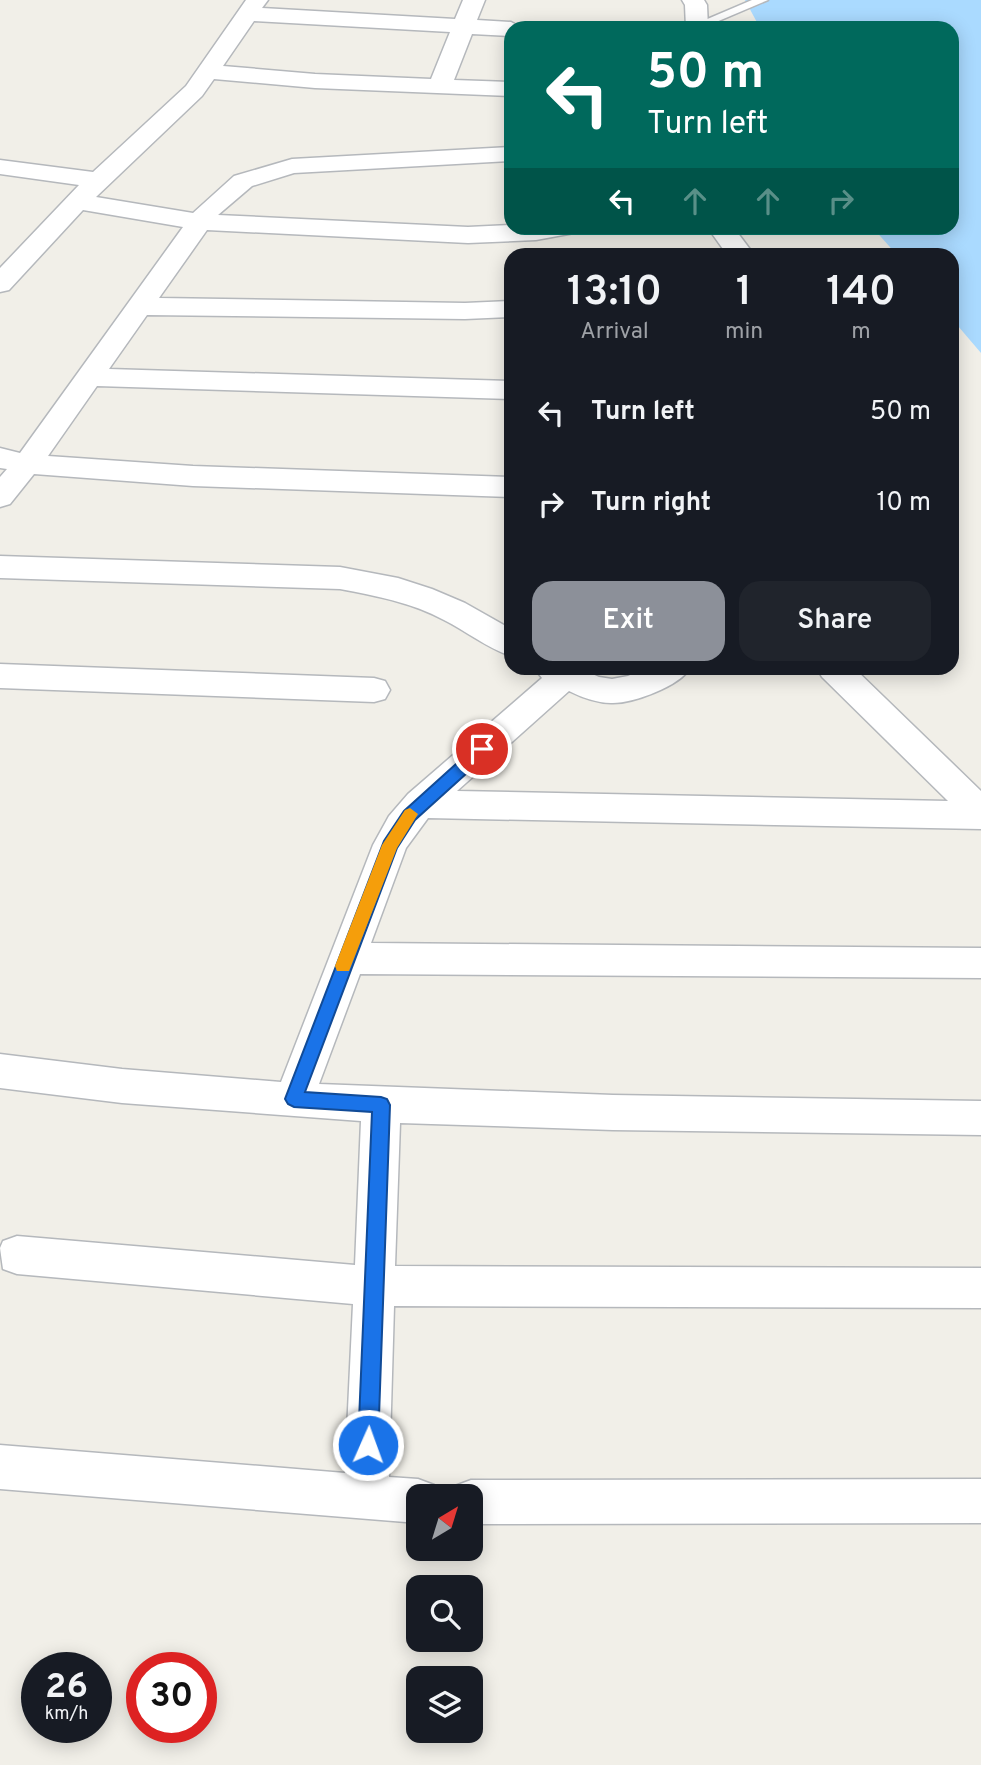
<!DOCTYPE html>
<html lang="en">
<head>
<meta charset="utf-8">
<style>
	body { margin:0; font-family:Overpass,sans-serif; background:#20242c; color:#f1f3f6; height:100vh; display:flex; flex-direction:column; font-size:26px; white-space:nowrap }
	* { box-sizing:border-box; margin:0 }
	p { font-size:23px; color:#9ea1a6 }
	.icon { flex:none; width:38px; height:38px; fill:none; stroke:currentColor; stroke-width:2; stroke-linecap:round; stroke-linejoin:round }
	.map { position:relative; flex:1; overflow:hidden }
	.side { position:absolute; left:504px; top:248px; width:455px; height:427px; display:flex; flex-direction:column; background:#171b24; border-radius:21px; box-shadow:0 4px 18px #0003 }
	.side>* { flex:none }
	.hud { position:absolute; left:504px; top:21px; width:455px; height:214px; border-radius:21px; box-shadow:0 4px 18px #0003; background:#00695c; color:#fff; overflow:hidden }
	.needle { width:46px; rotate:38deg }
	.tools { position:absolute; left:406px; top:1484px; display:grid; gap:14px }
	.tools a { display:grid; place-items:center; width:77px; height:77px; border-radius:14px; background:#171b24; box-shadow:0 4px 18px #0003; font-size:35px }
	.speed { position:absolute; left:21px; top:1652px; display:flex; gap:14px; font-size:35px; font-weight:700; text-align:center }
	.speed>* { display:grid; place-content:center; width:91px; height:91px; border-radius:50%; background:#171b24; box-shadow:0 4px 18px #0003; line-height:1 }
	.speed small { font-size:18px; font-weight:400 }
	.speed .limit { border:10px solid #d22; background:#fff; color:#111 }
	.pin { position:absolute; display:grid; place-items:center; width:60px; height:60px; color:#fff; margin:-30px; border:4px solid #fff; border-radius:50%; box-shadow:0 2px 7px #0007 }
	.me { position:absolute; width:77px; margin:-38px; rotate:2deg; stroke-linejoin:round; filter:drop-shadow(0 0 5px #0008) }
	.turn { display:flex; align-items:center; gap:24px; height:147px; padding:0 28px; font-size:32px }
	.turn .icon { width:91px; height:91px; stroke-width:2.5 }
	.turn b { display:block; font-size:49px; line-height:60px }
	.lanes { display:flex; align-items:center; height:66px; padding:0 28px; background:#0003; justify-content:center; gap:35px; direction:ltr }
	.lanes .off { opacity:.35 }
	.eta { display:flex; justify-content:space-evenly; align-items:center; height:119px; text-align:center }
	.eta b { font-size:42px; font-weight:600; line-height:49px }
	.button { display:flex; gap:14px; margin-top:auto; padding:14px 28px }
	.button a { flex:1; height:80px; border-radius:21px; background:#8c9099; color:#fff; font-size:28px; font-weight:600; line-height:80px; text-align:center }
	.button a+a { background:#20242c; color:#f1f3f6 }
	ul { padding:0; list-style:none }
	li { display:flex; align-items:center; gap:21px; height:91px; padding:0 28px }
	li div { flex:1 }
	li b { display:block; font-size:26px }
	li em { font-style:normal }
	.map>svg:first-child { display:block }
	.water { fill:#aadaff }
	.lines { fill:none; stroke-linecap:round; stroke-linejoin:round }
	.lane-casing { stroke:#b5b8bc; stroke-width:3 }
	.street-casing { stroke:#b5b8bc; stroke-width:3 }
	.lane { fill:#fff; fill-rule:evenodd }
	.street { fill:#fff; fill-rule:evenodd }
	.route { fill:#1a73e8; stroke:#114b97; stroke-width:2 }
	.slow { fill:#f59e0b }
</style>
</head>
<body>
<div class="map">
<svg width="981" height="1765" viewBox="0 0 981 1765">
	<rect width="100%" height="100%" fill="#f1efe8"/>
	<polygon class="water" points="745,0 981,0 981,353 952,319 952,256 897,255 873,228 952,228 952,28 760,28"/>
	<g class="lines">
		<defs>
			<polygon id="lane" points="752,0 768,0 702,28 691,26"/>
			<g id="street">
				<path d="M246 0H268L262 8 455 19 463 0H485L477 20 511 22 522 28H511V36L472 34 454 80 511 82V96L315 88 214 79 202 96 96 197 193 213 234 176 292 159 511 147V161L294 173 252 186 218 215 468 227 511 225V228H578L574 233 536 240 468 243 207 230 159 298 465 303 511 301V317L465 319 147 315 109 369 511 381V399L97 386 48 456 193 466 511 477V497L193 486 34 474 10 504 0 507V477L7 469 0 468V448L20 453 183 227 83 210 9 290 0 292V268L79 185 0 174V160L93 172 186 86ZM254 21 450 32 431 79 315 74 223 66Z"/>
				<polygon points="682,0 704,0 707,5 708,28 686,28 685,5"/>
				<polygon points="708,228 734,228 755,256 728,256"/>
				<path d="M0 556 340 567 398 578 432 589 465 603 511 629V656C487 648 466 631 444 620 411 602 376 596 340 589L0 578Z"/>
				<polygon points="0,664 374,678 385,681 390,690 385,699 374,702 0,688"/>
				<path d="M534 668H579L599 677 612 679 628 676 645 668H690C680 686 632 704 611 703 597 703 581 697 569 691L457 791 948 801 822 677 817 668H854L981 791V829L428 818 406 848 371 943 981 948V978L360 974 319 1084 613 1095 981 1101V1135L613 1130 400 1123 395 1266 981 1268V1308L394 1306 389 1477 418 1479 434 1485 438 1496H418V1523L0 1489V1445L345 1473 353 1304 17 1274 3 1269 0 1248 3 1241 17 1236 355 1265 361 1121 122 1103 0 1088V1054L122 1069 281 1082 373 845 389 816 408 794 542 678Z"/>
				<polygon points="981,1479 981,1523 471,1524 471,1496 451,1496 455,1486 471,1480"/>
			</g>
		</defs>
		<use href="#lane" class="lane-casing"/>
		<use href="#street" class="street-casing"/>
		<use href="#lane" class="lane"/>
		<use href="#street" class="street"/>
	</g>
	<polygon class="route" points="482,743 488,745 490,749 488,754 415,820 397,848 305,1092 381,1097 387,1099 390,1105 378,1445 375,1452 368,1455 361,1452 358,1445 372,1112 294,1107 288,1104 285,1099 384,841 404,811 477,745"/>
	<polygon class="slow" points="410,808 418,814 397,848 351,966 349,971 337,971 335,966 382,845 405,810"/>
</svg>
<div class="tools">
<a><svg class="needle" viewBox="-14 -14 28 28"><path d="M0-13l5 13h-10z" fill="#e53935"/><path d="M0 13l5-13h-10z" fill="#9ea1a6"/></svg></a>
<a><svg class="icon" aria-label="search" viewBox="0 0 24 24"><circle cx="10" cy="10" r="6"/><path d="M15 15l6 6"/></svg></a>
<a><svg class="icon" aria-label="layers" viewBox="0 0 24 24"><path d="M12 4l9 5-9 5-9-5zM3 14l9 5 9-5"/></svg></a>
</div>
<div class="speed"><div>26<small>km/h</small></div><div class="limit">30</div></div>
<div class="pin" style="left:482px;top:749px;background:#d93025"><svg class="icon" aria-label="arrive" viewBox="0 0 24 24"><path d="M6 21V4h12l-3 4 3 4H6"/></svg></div>
<svg class="me" style="left:368px;top:1445px" viewBox="-20 -20 40 40"><circle r="17" fill="#1a73e8" stroke="#fff" stroke-width="3"/><path d="M0-11L8 9 0 5-8 9z" fill="#fff"/></svg>
<div class="hud">
<div class="turn"><svg class="icon" aria-label="left" viewBox="0 0 24 24"><path d="M17 20v-9H6M10 6l-5 5 5 5"/></svg><div><b>50 m</b>Turn left</div></div>
<div class="lanes"><svg class="icon" aria-label="left" viewBox="0 0 24 24"><path d="M17 20v-9H6M10 6l-5 5 5 5"/></svg><svg class="icon off" aria-label="ahead" viewBox="0 0 24 24"><path d="M12 20V5M6 11l6-6 6 6"/></svg><svg class="icon off" aria-label="ahead" viewBox="0 0 24 24"><path d="M12 20V5M6 11l6-6 6 6"/></svg><svg class="icon off" aria-label="right" viewBox="0 0 24 24"><path d="M7 20v-9h11M14 6l5 5-5 5"/></svg></div>
</div>
<section class="side">
<div class="eta">
<div><b>13:10</b><p>Arrival</p></div>
<div><b>1</b><p>min</p></div>
<div><b>140</b><p>m</p></div>
</div>
<ul>
<li><svg class="icon" aria-label="left" viewBox="0 0 24 24"><path d="M17 20v-9H6M10 6l-5 5 5 5"/></svg><div><b>Turn left</b></div><em>50 m</em></li>
<li><svg class="icon" aria-label="right" viewBox="0 0 24 24"><path d="M7 20v-9h11M14 6l5 5-5 5"/></svg><div><b>Turn right</b></div><em>10 m</em></li>
</ul>
<div class="button"><a>Exit</a><a>Share</a></div>
</section>
</div>
</body>
</html>
